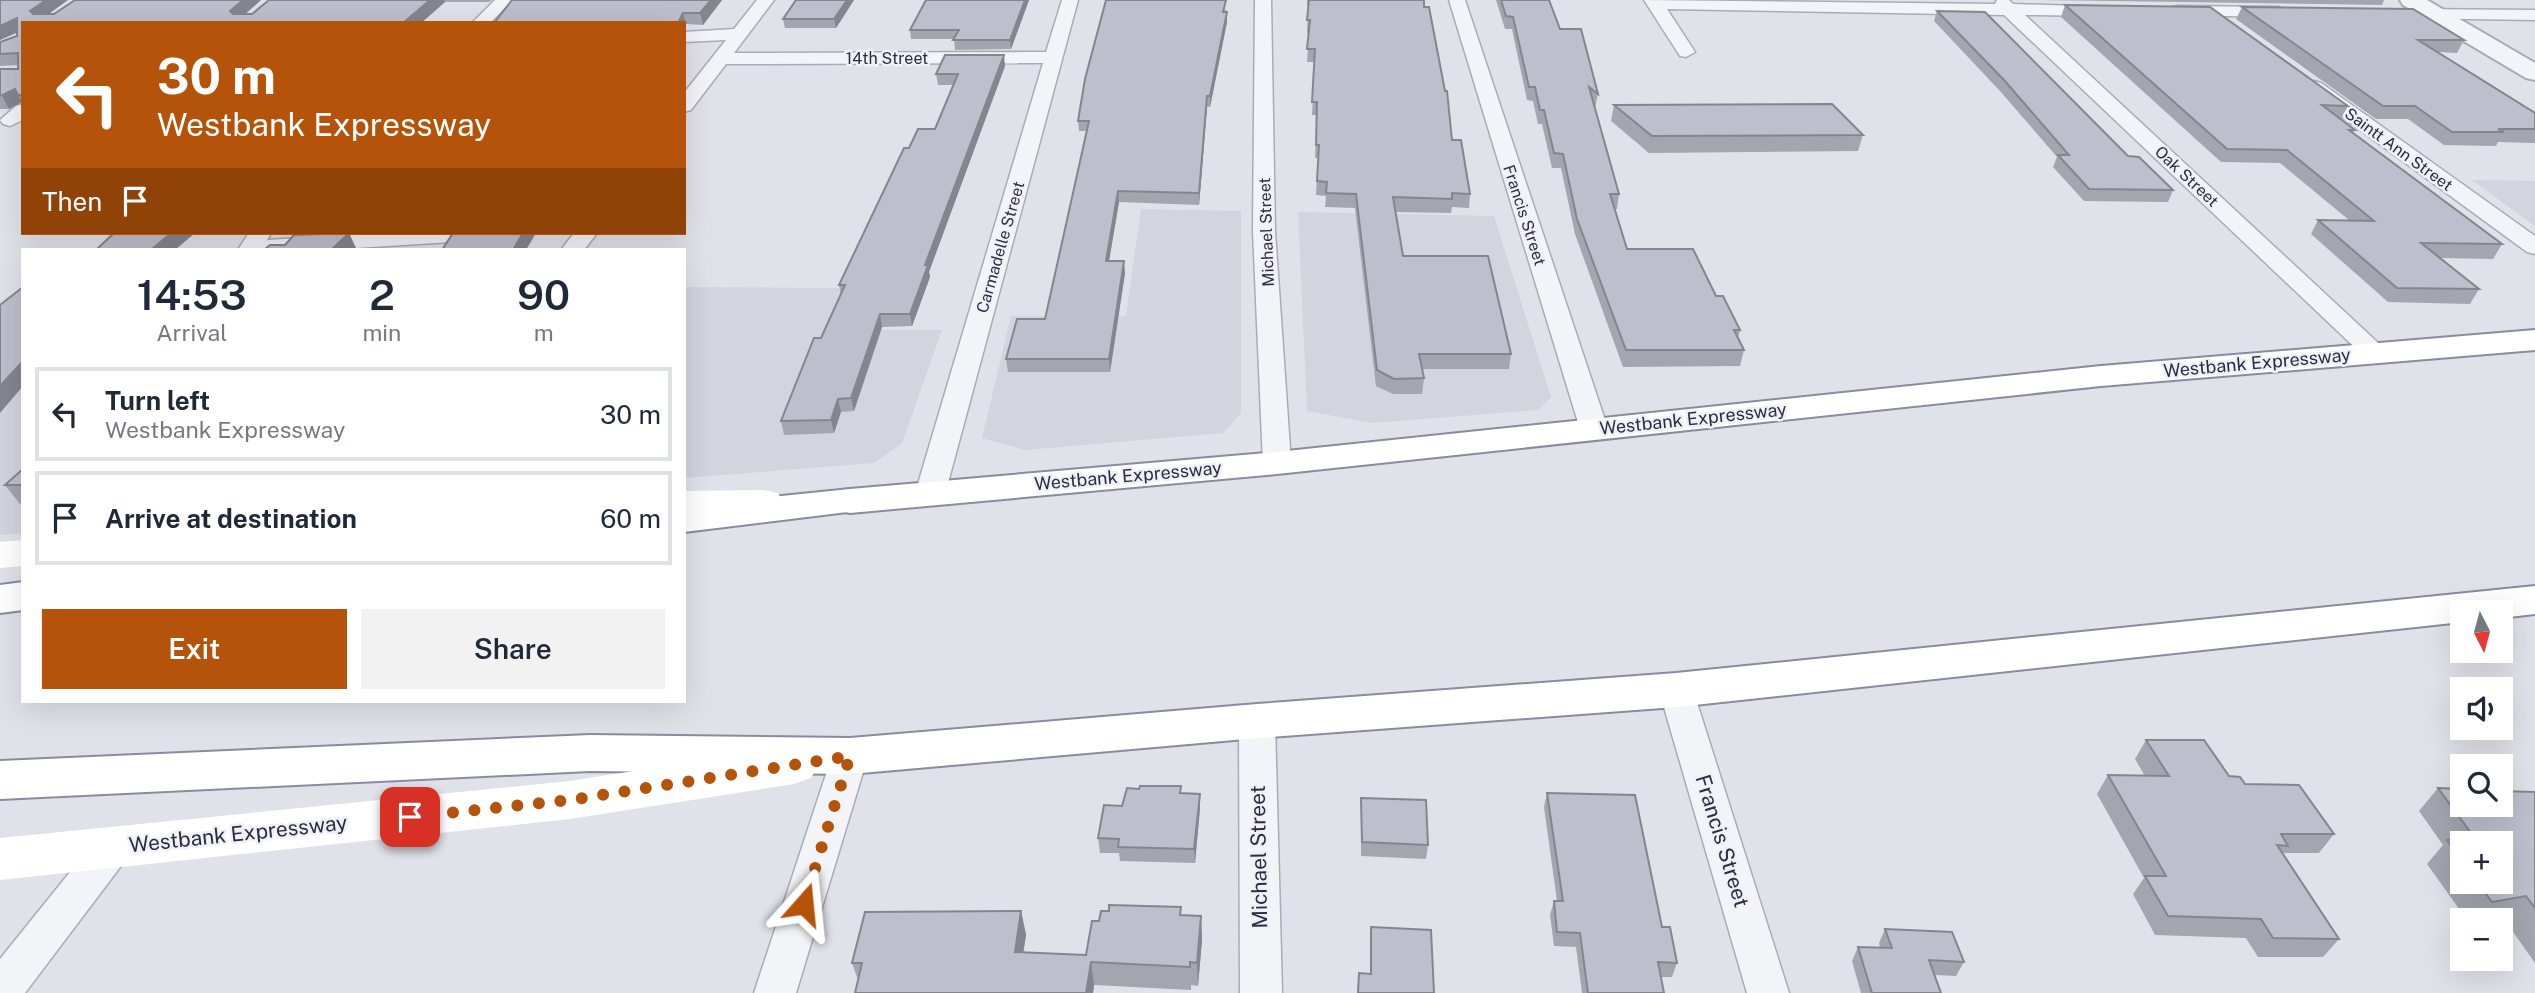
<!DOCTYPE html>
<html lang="en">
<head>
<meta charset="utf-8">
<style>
	body { margin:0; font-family:"Public Sans",sans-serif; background:#f2f2f3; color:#1f2937; height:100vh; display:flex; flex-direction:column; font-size:26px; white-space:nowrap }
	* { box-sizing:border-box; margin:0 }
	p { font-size:23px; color:#747a83 }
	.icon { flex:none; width:38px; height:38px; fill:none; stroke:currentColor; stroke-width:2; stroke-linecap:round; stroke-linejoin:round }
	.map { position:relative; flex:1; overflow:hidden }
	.panel { position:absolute; left:21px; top:248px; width:665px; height:455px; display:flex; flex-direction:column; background:#fff; border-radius:0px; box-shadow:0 7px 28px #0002 }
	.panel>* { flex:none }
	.hud { position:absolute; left:21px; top:21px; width:665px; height:214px; border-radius:0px; box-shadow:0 7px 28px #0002; background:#b45309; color:#fff; overflow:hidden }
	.needle { width:46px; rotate:174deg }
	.fabs { position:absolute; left:2450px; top:600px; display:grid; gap:14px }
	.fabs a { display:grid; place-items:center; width:63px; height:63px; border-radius:0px; background:#fff; box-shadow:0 7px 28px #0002; font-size:35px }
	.pin { position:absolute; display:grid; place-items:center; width:60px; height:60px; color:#fff; margin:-30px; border-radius:14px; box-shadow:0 4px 10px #0006 }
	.me { position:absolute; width:77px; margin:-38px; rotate:18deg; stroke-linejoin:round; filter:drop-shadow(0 0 5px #0008) }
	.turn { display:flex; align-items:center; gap:24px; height:147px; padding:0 21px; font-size:32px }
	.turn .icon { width:91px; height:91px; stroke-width:2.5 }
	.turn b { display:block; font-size:49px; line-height:60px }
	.then { display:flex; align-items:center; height:66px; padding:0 21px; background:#0003; gap:14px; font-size:26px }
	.eta { display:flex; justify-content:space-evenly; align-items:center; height:119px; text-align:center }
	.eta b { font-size:42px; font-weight:600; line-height:49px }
	.button { display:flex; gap:14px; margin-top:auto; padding:14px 21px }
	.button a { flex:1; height:80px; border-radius:0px; background:#b45309; color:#fff; font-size:28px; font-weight:600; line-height:80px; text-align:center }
	.button a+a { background:#f2f2f3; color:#1f2937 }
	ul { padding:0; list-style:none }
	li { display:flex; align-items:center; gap:21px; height:94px; margin:0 14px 10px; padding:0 7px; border:4px solid #e0e1e3; border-radius:0px }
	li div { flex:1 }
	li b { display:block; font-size:26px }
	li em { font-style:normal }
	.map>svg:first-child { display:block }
	.built { fill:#d2d4de }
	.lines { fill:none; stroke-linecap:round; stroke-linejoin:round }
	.minor-casing { stroke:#a9acb7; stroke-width:3 }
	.tertiary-casing { stroke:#a9acb7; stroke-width:4 }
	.trunk-casing { stroke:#878ca0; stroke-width:4 }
	.motorway-casing { stroke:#878ca0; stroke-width:4 }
	.minor { fill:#f3f4f7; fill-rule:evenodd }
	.tertiary { fill:#f3f4f7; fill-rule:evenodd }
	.secondary { fill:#fff; fill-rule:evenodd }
	.trunk { fill:#fff; fill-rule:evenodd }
	.motorway { fill:#fff; fill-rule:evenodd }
	.wall { fill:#a3a5af; fill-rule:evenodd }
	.shaded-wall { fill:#84868f }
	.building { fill:#bdc0cc; stroke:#84868f; stroke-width:2 }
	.route { stroke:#b45309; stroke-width:12; stroke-dasharray:0 21.6 }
	.labels { text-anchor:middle; stroke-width:5; stroke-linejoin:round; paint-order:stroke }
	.far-street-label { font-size:16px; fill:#282d41; stroke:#f0f1f7 }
	.street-label { font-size:18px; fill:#282d41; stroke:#f0f1f7 }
	.near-street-label { font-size:21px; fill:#282d41; stroke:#f0f1f7 }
</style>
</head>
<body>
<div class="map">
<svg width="2535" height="993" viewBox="0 0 2535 993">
	<rect width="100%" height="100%" fill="#e0e2e9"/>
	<g class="built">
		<polygon points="2472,180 2535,181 2535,226"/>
		<polygon points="1141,209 1241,211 1241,413 1223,433 1025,450 982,438 1011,316 1126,316"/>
		<polygon points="1298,212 1494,216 1551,397 1538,410 1372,423 1307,411"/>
		<polygon points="684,287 842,288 824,330 942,330 902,443 874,463 684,478"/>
		<polygon points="23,294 23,533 0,535 0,313"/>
	</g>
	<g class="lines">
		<defs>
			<g id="minor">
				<polygon points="495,0 513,0 490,23 472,23"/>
				<polygon points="757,0 774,0 734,53 1046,52 1062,0 1078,0 945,494 940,501 930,503 920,501 915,494 1043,63 726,64 691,110 684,112 684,93 726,40 684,42 684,32 734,29"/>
				<polygon points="1255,0 1271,0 1275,231 1291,463 1287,469 1277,472 1267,469 1263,463 1253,231"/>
				<polygon points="1449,0 1465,0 1608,429 1604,435 1594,437 1584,435 1580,429"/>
				<polygon points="1644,0 1995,4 1997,0 2009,0 2013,4 2110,7 2113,11 2110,15 2104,16 2025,15 2389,353 2385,359 2376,361 2367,359 2004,15 1667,9 1695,52 1686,57 1680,56"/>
				<polygon points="2178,6 2279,7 2288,12 2279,17 2172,15 2169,11 2172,7"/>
				<polygon points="2409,9 2535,10 2535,20 2403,18 2400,14 2403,10"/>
				<polygon points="2314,81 2321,83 2535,236 2535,254 2527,252 2307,91 2304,87 2307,83"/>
				<polygon points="23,104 23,120 10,126 3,124 0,120 16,106"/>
				<polygon points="249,233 271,233 267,240 381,233 495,233 492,238 484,240 324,250 241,250 239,248"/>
				<polygon points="574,233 597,233 584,250 561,250"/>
				<polygon points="1676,677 1688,681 1693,690 1789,993 1747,993 1659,690 1664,681"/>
				<polygon points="1257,708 1270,712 1275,721 1282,993 1240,993 1239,721 1244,712"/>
				<polygon points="850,742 863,746 868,756 796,993 754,993 832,756 837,746"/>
				<polygon points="113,831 127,836 132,847 127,858 25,993 0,993 0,959 99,836"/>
			</g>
			<polygon id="tertiary" points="2400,0 2427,0 2535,63 2535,80 2526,78 2403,5"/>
			<g id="trunk">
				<polygon points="2535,330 2535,350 2101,386 1277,474 850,513 836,510 831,501 836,492 850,489 1277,452 2101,366"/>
				<polygon points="2535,586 2535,614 2501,618 2501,612 2462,612 2462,622 1676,707 1257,738 850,774 833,769 826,756 833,743 850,738 1257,704 1676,673"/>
			</g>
			<g id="motorway">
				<polygon points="850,489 864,492 869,501 864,510 684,532 684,506"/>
				<polygon points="23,582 23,610 0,613 0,585"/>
				<polygon points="590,735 850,738 867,743 874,756 867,769 850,774 590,771 0,799 0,761"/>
			</g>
		</defs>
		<use href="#minor" class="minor-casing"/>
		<use href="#tertiary" class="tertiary-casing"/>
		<use href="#trunk" class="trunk-casing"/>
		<use href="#motorway" class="motorway-casing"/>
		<use href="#minor" class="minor"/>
		<use href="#tertiary" class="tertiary"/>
		<g class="secondary">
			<polygon points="764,490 778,493 783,502 778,511 764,514 684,515 684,491"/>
			<polygon points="23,540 23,566 0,568 0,542"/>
			<polygon points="794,746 811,752 818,765 811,778 794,784 570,819 0,880 0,838 570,781"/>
		</g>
		<use href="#trunk" class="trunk"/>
		<use href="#motorway" class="motorway"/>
	</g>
	<g class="wall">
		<polygon points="0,0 68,0 48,14 54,14 75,0 261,0 245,14 252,14 269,0 492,0 489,2 445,2 421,23 23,23 23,103 22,102 9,109 0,109 0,69 18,69 18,65 0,66 0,42 17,36 17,32 0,40"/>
		<polygon points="512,0 722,0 703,25 686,24"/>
		<polygon points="796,0 854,0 836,28 785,28 783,19"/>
		<polygon points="1029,0 1011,49 955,50 954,39 911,39 910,30"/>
		<polygon points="1307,0 1424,0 1424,7 1452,140 1470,194 1469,208 1452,207 1451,213 1396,212 1403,256 1511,354 1509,369 1422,369 1424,378 1422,394 1393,394 1376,386 1355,208 1325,207 1326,196 1316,195 1318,158 1315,158 1317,115 1312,115 1315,62 1307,62 1309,33 1307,33 1308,6 1307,6"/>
		<polygon points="1496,0 1549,0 1560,29 1598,94 1595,108 1595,107 1619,194 1617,209 1615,209 1627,249 1716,296 1740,330 1738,338 1744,350 1740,366 1623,367 1575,234 1561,168 1552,168 1542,124 1538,124 1533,101 1527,100 1512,29 1505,29"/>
		<polygon points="2041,0 2384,0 2382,5"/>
		<polygon points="2065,5 2348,106 2341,119 2339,119 2355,130 2353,133 2502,244 2493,259 2440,258 2479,289 2470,304 2388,302 2311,234 2318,220 2349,220 2280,163 2221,162 2061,17"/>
		<polygon points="2242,7 2464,40 2457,53 2438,52 2535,129 2535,143 2498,142 2496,146 2444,145 2408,119 2376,119 2236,19"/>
		<polygon points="1226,9 1227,22 1210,107 1207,107 1199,205 1119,202 1109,261 1125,273 1110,372 1008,372 1006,359 1045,319 1087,131 1079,131 1078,121"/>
		<polygon points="1937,11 2173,190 2168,202 2084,201 2053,167 2057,157 2000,91 1934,21"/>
		<polygon points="1005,66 929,272 930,277 912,326 882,327 854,411 841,412 834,433 784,435 781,421 821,338 841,294 839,285 909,148 935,129 953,85 938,85 936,74"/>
		<polygon points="1614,105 1863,135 1858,151 1649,153 1611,121"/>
		<polygon points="23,469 23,504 20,504 5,485"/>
		<polygon points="2146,740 2245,784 2334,834 2319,853 2282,853 2339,939 2323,957 2258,957 2246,938 2155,935 2133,894 2144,878 2097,794 2108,775 2145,776 2135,759"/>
		<polygon points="1181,786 1181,793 1200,794 1200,808 1195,863 1120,861 1119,853 1100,853 1098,838 1122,806 1139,789"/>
		<path d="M2438 788 2535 792V963L2504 919 2497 920H2467L2427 864 2443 845 2419 811ZM2462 844 2501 882H2462Z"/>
		<polygon points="1547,793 1662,927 1677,963 1672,977 1661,977 1664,993 1582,993 1576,947 1554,946 1550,915 1554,901 1557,901 1544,807"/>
		<polygon points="1361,798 1428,845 1426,859 1361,856"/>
		<polygon points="1181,907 1181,915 1201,916 1202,940 1198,986 1191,985 1191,990 1094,985 1093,993 855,993 858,980 852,963 1021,911 1026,935 1023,952 1086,955 1099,921"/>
		<polygon points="1371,927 1434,993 1357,993 1359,973 1370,974"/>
		<polygon points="1885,929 1964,962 1956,976 1935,975 1941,993 1861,993 1852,961 1858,947 1880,948 1879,943"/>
	</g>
	<g class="shaded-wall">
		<polygon points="46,0 68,0 36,23 30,11"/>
		<polygon points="243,0 261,0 235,23 230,11"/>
		<polygon points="430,0 444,0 445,2 421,23 403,23"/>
		<polygon points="711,0 722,0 703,25 700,13"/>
		<polygon points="847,0 854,0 836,28 834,19"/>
		<polygon points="1025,0 1029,0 1011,49 1010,40"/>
		<polygon points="1227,12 1227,22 1210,107 1210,96"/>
		<polygon points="683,13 686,24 684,28 684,23 678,23"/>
		<polygon points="17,18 23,30 0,40 0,26"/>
		<polygon points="1004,55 1005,66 929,272 930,277 912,326 910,314 925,265"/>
		<polygon points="15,89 22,102 9,109 2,96"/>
		<polygon points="1207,96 1207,107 1199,205 1199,193"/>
		<polygon points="1118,191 1119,202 1107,273 1106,261"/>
		<polygon points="171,233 195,233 175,250 151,250"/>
		<polygon points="349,233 357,250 331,250"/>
		<polygon points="523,233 536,233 526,250 513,250"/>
		<polygon points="1124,261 1125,273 1110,372 1109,359"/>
		<polygon points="880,314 882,327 854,411 851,398"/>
		<polygon points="23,361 23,386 0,413 0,386"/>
		<polygon points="838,399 841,412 834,433 831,420"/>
		<polygon points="1200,794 1200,808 1195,863 1194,849"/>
		<polygon points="1021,911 1026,935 1020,975 1015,952"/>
		<polygon points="1201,916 1202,940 1198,986 1197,963"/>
		<polygon points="1091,962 1094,985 1093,993 1086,993"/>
	</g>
	<g class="building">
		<polygon points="0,0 46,0 30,11 33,14 54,14 75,0 243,0 230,11 233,14 252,14 269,0 430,0 403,23 23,23 23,95 18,95 15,89 0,96 0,69 18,69 18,53 0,54 0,42 17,36 17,18 0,26"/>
		<polygon points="512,0 711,0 700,13 683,13 678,23 494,23"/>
		<polygon points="796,0 847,0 834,19 783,19"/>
		<polygon points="926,0 1025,0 1010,40 953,40 959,30 910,30"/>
		<polygon points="1106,0 1226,0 1223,12 1227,12 1210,96 1207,96 1199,193 1118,191 1106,261 1124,261 1109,359 1006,359 1017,319 1045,319 1089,121 1078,121 1085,79"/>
		<polygon points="1309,0 1424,0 1424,7 1429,7 1445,91 1447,91 1452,140 1461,140 1470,194 1452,193 1452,199 1393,197 1403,256 1488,256 1511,354 1419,354 1424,378 1394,379 1377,370 1356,194 1326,193 1327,182 1317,181 1319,145 1316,145 1317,102 1312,102 1315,49 1307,49 1310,20 1307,20"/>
		<polygon points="1501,0 1549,0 1560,29 1581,29 1598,94 1589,87 1619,194 1610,194 1627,249 1693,249 1716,296 1723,296 1740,330 1734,330 1744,350 1626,350 1577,219 1563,154 1554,153 1544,110 1540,110 1535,87 1529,87 1513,17 1506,16"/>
		<polygon points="2065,5 2210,7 2348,106 2322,105 2355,130 2349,130 2502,244 2421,243 2479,289 2397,288 2318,220 2374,221 2287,150 2227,149"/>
		<polygon points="2242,7 2413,9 2464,40 2418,40 2535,113 2535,129 2498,129 2504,132 2452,132 2415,106 2383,106"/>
		<polygon points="1937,11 1985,12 2128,156 2139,157 2173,190 2089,189 2058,155 2069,155 2004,80"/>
		<polygon points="945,55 1004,55 925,265 928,265 910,314 880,314 851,398 838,399 831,420 781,421 814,338 821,338 845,285 839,285 904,148 909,148 918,129 935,129 958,74 936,74"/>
		<polygon points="1832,104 1863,135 1652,136 1614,105"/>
		<polygon points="114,233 171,233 151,250 96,250"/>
		<polygon points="349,233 331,250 264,250 270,245 285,245 294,235"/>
		<polygon points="453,233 523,233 513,250 442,250"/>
		<polygon points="23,287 23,361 0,386 0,305"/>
		<polygon points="23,469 23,485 5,485"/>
		<polygon points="2146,740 2204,740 2229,776 2240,777 2245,784 2299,785 2334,834 2281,834 2288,846 2277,845 2339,939 2273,938 2261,919 2168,916 2145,876 2166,876 2108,775 2169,776"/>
		<polygon points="1140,786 1181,786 1180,793 1200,794 1194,849 1118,847 1119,839 1098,838 1104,805 1122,806 1127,788 1139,789"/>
		<polygon points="2438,788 2462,789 2462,805 2501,805 2501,791 2535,792 2535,908 2526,896 2492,902 2477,882 2501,882 2501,844 2462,844 2462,861 2447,840 2474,837"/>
		<polygon points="1547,793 1635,795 1662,927 1670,927 1677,963 1658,962 1664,993 1588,993 1580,933 1557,932 1554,901 1563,901"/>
		<polygon points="1361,798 1426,800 1428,845 1362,842"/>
		<polygon points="1109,905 1181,907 1180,915 1201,916 1197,963 1190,962 1190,967 1091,962 1086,993 855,993 862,963 852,963 865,912 1021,911 1015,952 1086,955 1092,921 1099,921 1101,911 1109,911"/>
		<polygon points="1371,927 1431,930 1434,993 1358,993 1359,973 1371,974"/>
		<polygon points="1885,929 1952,932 1964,962 1929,960 1941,993 1872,993 1858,947 1892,948"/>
	</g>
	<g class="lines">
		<polyline class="route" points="410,817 570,800 850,756 804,904"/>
	</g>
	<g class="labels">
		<g class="far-street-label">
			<text x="887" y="64">14th Street</text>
			<text transform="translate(2399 149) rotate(36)" y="6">Saintt Ann Street</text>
			<text transform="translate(2187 176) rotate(43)" y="6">Oak Street</text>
			<text transform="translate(1525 215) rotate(72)" y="6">Francis Street</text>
			<text transform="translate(1266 232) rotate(-92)" y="6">Michael Street</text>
			<text transform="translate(1000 247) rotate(-74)" y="6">Carmadelle Street</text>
		</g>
		<g class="street-label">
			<text transform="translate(2257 363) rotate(-5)" y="6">Westbank Expressway</text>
			<text transform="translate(1693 419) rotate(-6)" y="6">Westbank Expressway</text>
			<text transform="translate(1128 476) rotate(-5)" y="6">Westbank Expressway</text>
		</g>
		<g class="near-street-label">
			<text transform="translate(238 834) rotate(-6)" y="7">Westbank Expressway</text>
			<text transform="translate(1722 841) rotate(73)" y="7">Francis Street</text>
			<text transform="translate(1259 857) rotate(-91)" y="7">Michael Street</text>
		</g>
	</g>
</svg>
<div class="fabs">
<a><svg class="needle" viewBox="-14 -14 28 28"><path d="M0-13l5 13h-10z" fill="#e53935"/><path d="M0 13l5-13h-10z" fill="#747a83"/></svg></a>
<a><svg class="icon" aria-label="sound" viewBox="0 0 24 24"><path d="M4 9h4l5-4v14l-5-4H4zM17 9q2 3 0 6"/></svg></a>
<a><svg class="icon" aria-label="search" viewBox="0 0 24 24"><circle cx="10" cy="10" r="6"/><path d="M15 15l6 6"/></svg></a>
<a>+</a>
<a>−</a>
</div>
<div class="pin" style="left:410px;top:817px;background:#d93025"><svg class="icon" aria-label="arrive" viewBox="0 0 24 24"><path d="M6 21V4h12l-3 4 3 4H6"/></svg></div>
<svg class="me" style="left:804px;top:904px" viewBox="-20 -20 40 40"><path d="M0-17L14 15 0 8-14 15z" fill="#b45309" stroke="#fff" stroke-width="4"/></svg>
<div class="hud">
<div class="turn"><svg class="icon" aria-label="left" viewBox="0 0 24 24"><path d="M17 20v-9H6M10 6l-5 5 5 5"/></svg><div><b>30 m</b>Westbank Expressway</div></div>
<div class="then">Then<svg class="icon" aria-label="arrive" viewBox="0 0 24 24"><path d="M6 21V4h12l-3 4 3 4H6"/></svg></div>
</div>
<section class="panel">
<div class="eta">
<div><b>14:53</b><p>Arrival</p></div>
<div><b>2</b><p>min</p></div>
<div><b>90</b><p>m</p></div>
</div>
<ul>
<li><svg class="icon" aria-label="left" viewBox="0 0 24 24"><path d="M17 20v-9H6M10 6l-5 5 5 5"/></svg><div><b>Turn left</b><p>Westbank Expressway</p></div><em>30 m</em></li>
<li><svg class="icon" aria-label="arrive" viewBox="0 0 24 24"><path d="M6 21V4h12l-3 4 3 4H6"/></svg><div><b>Arrive at destination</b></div><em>60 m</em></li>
</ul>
<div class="button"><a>Exit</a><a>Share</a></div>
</section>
</div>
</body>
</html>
